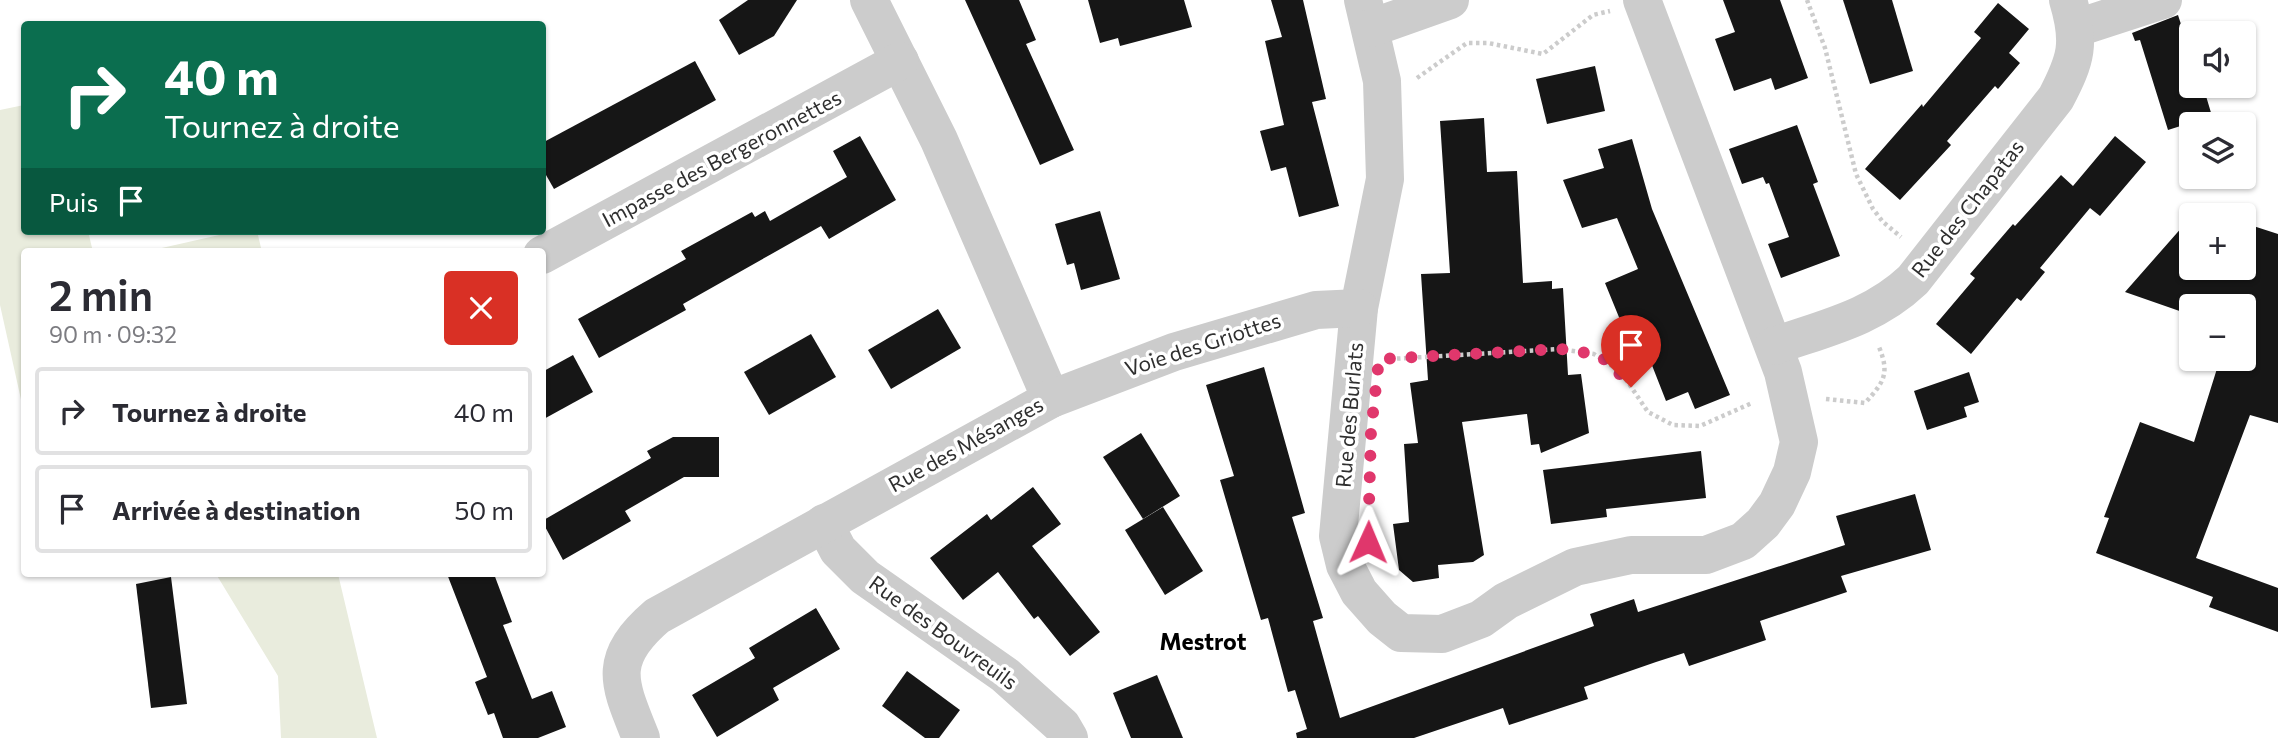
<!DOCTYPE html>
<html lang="fr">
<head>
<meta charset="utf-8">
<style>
	body { margin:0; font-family:Commissioner,sans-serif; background:#f2f2f3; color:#2b2b33; height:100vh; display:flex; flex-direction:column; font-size:26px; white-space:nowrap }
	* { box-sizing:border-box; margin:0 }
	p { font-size:23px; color:#7c7c81 }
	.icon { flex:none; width:38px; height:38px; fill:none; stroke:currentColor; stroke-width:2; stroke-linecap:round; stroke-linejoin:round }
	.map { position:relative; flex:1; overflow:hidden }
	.drawer { position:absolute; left:21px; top:248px; width:525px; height:329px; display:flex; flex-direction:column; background:#fff; border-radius:7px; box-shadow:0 2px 5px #0004 }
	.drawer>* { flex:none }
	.hud { position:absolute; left:21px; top:21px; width:525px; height:214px; border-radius:7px; box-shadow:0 2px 5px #0004; background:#0b6e4f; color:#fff; overflow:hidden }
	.controls { position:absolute; left:2179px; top:21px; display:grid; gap:14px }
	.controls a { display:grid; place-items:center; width:77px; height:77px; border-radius:7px; background:#fff; box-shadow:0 2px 5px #0004; font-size:35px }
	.pin { position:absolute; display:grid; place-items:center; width:60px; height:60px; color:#fff; margin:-72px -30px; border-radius:50% 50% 50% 0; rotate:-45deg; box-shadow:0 0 7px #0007 }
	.pin .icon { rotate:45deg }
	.me { position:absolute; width:77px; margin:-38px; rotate:1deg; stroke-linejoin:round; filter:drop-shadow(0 0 5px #0008) }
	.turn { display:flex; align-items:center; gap:24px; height:147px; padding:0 28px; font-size:32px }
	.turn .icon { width:91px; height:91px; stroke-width:2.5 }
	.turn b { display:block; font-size:49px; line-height:60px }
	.then { display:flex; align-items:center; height:66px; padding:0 28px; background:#0003; gap:14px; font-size:26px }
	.round { display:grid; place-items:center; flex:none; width:74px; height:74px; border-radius:7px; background:#f2f2f3 }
	.headline { display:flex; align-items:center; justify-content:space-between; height:119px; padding:0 28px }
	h1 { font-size:42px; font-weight:600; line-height:52px }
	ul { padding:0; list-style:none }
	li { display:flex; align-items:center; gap:21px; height:88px; margin:0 14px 10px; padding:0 14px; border:4px solid #e1e1e2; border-radius:7px }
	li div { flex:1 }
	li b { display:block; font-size:26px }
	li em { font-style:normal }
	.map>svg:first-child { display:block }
	.green { fill:#e9ecdd }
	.building { fill:#161616 }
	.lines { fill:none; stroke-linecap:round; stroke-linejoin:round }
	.path { stroke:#ccc; stroke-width:4.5; stroke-dasharray:3.5 3.5; stroke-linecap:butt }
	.street { stroke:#ccc; stroke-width:38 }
	.route { stroke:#e0376c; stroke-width:12; stroke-dasharray:0 21.6 }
	.labels { text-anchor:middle; stroke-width:7; stroke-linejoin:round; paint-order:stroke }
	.street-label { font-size:21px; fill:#2f2f2f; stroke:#fff }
	.neighbourhood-label { font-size:23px; font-weight:bold; fill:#000; stroke:#fff }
</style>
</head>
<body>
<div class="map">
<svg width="2278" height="738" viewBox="0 0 2278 738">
	<rect width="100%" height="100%" fill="#fff"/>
	<g class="green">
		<polygon points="24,105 24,231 88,231 93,252 24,252 24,413 0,305 0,110"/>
		<polygon points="237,231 257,231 262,252 144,252"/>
		<polygon points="216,574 338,574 377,738 281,738 278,676"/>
	</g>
	<g class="building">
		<polygon points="748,0 797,0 774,36 739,55 719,20"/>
		<polygon points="965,0 1019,0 1036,40 1026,44 1074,150 1040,165"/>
		<polygon points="1088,0 1184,0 1192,27 1120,46 1118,38 1100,43"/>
		<polygon points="1271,0 1303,0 1326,99 1312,102 1339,206 1299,217 1286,167 1271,171 1260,131 1284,125 1265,41 1282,37"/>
		<polygon points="1723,0 1780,0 1808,78 1775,90 1771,78 1734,91 1715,39 1735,32"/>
		<polygon points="1843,0 1892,0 1913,71 1870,84"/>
		<polygon points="1998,3 2029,29 2009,53 2020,63 1998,89 1995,86 1947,141 1951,145 1900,200 1865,169 1922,104 1923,107 1981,38 1974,32"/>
		<polygon points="2178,15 2191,55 2191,86 2203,86 2212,116 2168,130 2140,40 2135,41 2132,33"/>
		<polygon points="695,61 716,100 554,189 542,168 542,143"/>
		<polygon points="1595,66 1605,111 1547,124 1536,79"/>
		<polygon points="1484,118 1487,172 1517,171 1523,283 1552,281 1552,289 1563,288 1568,375 1581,374 1589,433 1541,453 1539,444 1531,445 1527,414 1462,422 1484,555 1473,562 1438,565 1439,578 1413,582 1399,570 1393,524 1409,522 1404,444 1418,443 1410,383 1428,380 1421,274 1450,273 1440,121"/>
		<polygon points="1797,125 1818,182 1813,184 1840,256 1781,278 1768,244 1789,237 1769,183 1766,184 1763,177 1742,184 1729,149"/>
		<polygon points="860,136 896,200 829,239 821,226 683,304 686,310 599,358 578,319 686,259 681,251 752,212 755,217 765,211 770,221 847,177 833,151"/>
		<polygon points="2115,136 2146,162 2100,216 2090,208 2040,268 2045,272 2021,301 2017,298 1971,354 1936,324 1975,278 1970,274 2013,224 2015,226 2061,175 2073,186"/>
		<polygon points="1632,139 1652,209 1730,395 1695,409 1688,392 1666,401 1635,322 1623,327 1605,283 1638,269 1617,218 1582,228 1563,180 1604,168 1598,149"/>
		<polygon points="1100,211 1120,279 1081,290 1074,263 1067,265 1055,224"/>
		<polygon points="2191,217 2191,268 2244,268 2244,223 2278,234 2278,423 2250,415 2196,558 2278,588 2278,632 2209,607 2213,597 2096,553 2109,518 2104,517 2140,422 2194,442 2220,359 2244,359 2244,306 2191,306 2191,315 2125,292"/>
		<polygon points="938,309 961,348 891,389 868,350"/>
		<polygon points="811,334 836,377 769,415 744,372"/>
		<polygon points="573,355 593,392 542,420 542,372"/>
		<polygon points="1264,367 1305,513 1292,517 1323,618 1313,621 1340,718 1594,626 1590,614 1634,599 1638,612 1845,545 1836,516 1915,494 1931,550 1841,576 1847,592 1760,621 1766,640 1689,666 1684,653 1656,662 1584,687 1588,699 1509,725 1503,708 1414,738 1297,738 1296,733 1307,729 1295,690 1288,692 1268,618 1261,620 1220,480 1234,476 1206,385"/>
		<polygon points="1969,372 1979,402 1964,407 1967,417 1927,430 1914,391"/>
		<polygon points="1141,433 1180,496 1143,519 1103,457"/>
		<polygon points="673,437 719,437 719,477 684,477 625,511 631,521 563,560 542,521 651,458 647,451"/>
		<polygon points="1701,451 1706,498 1606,509 1607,517 1551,524 1543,470"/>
		<polygon points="1033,487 1061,524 1032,546 1100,632 1070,656 1038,616 1034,619 998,572 963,600 930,558 987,514 991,520"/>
		<polygon points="1163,507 1203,571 1165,595 1125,530"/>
		<polygon points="447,574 494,574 512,622 503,625 532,699 552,691 566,727 538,738 503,738 494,713 488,715 475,682 487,677"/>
		<polygon points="171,577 187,704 151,708 136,584"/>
		<polygon points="816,608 840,649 773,688 779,700 717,737 692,695 755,658 749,648"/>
		<polygon points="907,671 960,710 939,738 925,738 882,706"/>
		<polygon points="1157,675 1183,738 1131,738 1113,693"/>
	</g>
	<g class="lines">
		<g class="path">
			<polyline points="1807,0 1825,48 1856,174 1873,209 1883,222 1901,237"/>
			<polyline points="1417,78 1467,43 1488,43 1543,54 1593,15 1610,11"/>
			<polyline points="1390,359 1560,349 1594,354 1621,372 1648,412 1673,425 1700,426 1752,403"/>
			<path d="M1826 399 1865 403C1884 382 1890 374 1879 347"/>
		</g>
		<g class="street">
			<polyline points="869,0 939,140 1051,399"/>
			<polyline points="1363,0 1382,81 1385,179 1359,308 1338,536 1345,565 1359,592 1382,618 1401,633 1442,634 1481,619 1506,601 1575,567 1631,555 1706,555 1743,541 1763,523 1777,504 1792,472 1799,442 1783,372 1642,0"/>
			<polyline points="1371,28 1450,0"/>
			<polyline points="2077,28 2163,0"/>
			<polyline points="542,255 900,61"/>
			<path d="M1774 346C1825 328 1873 318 1913 280L2056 98C2076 60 2081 43 2068 0"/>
			<polyline points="824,523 838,550 865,577 1005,675 1062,726 1069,738"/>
			<path d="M641 738C619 683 606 660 657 616L1051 399 1174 352 1316 310 1359 308"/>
		</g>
	</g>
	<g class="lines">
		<polyline class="route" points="1368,542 1371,431 1379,359 1560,349 1594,354 1609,362 1631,387"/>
	</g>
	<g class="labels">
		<g class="street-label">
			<text transform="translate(722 159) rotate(-28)" y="7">Impasse des Bergeronnettes</text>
			<text transform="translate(1968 209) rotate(-52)" y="7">Rue des Chapatas</text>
			<text transform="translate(1203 345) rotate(-18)" y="7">Voie des Griottes</text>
			<text transform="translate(1350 415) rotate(-85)" y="7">Rue des Burlats</text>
			<text transform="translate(966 445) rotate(-29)" y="7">Rue des Mésanges</text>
			<text transform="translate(943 633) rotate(36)" y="7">Rue des Bouvreuils</text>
		</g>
		<g class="neighbourhood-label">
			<text x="1203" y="650">Mestrot</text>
		</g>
	</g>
</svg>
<div class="controls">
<a><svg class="icon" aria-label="sound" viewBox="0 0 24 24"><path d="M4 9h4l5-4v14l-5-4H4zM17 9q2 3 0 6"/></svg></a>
<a><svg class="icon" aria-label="layers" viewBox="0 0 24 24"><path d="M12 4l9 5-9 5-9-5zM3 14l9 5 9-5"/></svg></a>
<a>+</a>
<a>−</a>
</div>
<div class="pin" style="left:1631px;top:387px;background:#d93025"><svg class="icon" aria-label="arrive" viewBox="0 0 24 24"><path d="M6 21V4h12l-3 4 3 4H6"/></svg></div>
<svg class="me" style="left:1368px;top:542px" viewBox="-20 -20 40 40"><path d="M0-17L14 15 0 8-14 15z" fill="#e0376c" stroke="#fff" stroke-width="4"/></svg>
<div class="hud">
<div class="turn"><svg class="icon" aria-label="right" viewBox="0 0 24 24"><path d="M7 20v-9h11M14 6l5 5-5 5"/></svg><div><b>40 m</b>Tournez à droite</div></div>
<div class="then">Puis<svg class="icon" aria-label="arrive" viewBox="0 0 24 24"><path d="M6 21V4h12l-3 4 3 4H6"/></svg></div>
</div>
<section class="drawer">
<div class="headline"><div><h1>2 min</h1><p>90 m · 09:32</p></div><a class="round" style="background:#d93025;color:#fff"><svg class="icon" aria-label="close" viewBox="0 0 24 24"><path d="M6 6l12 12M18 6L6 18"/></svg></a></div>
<ul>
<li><svg class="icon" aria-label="right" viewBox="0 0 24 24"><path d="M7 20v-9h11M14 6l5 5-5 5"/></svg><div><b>Tournez à droite</b></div><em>40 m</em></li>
<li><svg class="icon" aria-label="arrive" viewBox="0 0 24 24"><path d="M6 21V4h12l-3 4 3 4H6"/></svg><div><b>Arrivée à destination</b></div><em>50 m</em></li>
</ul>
</section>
</div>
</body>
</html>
